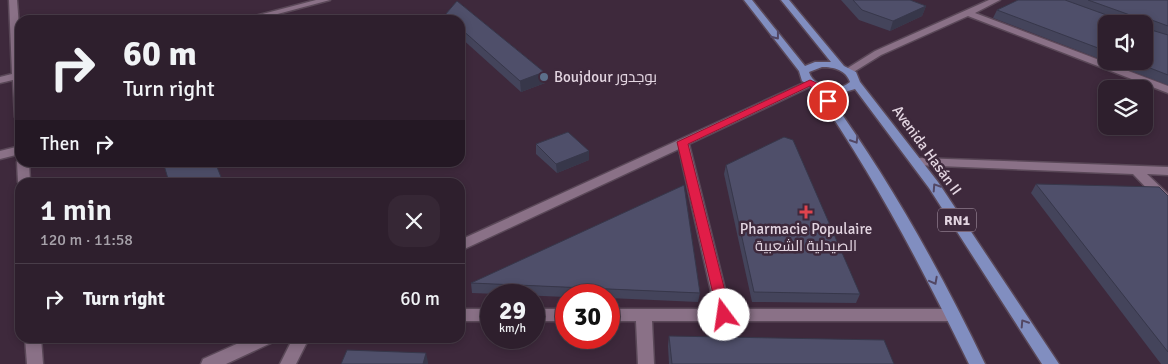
<!DOCTYPE html>
<html lang="en">
<head>
<meta charset="utf-8">
<style>
	body { margin:0; font-family:Signika,Cairo,sans-serif; background:#362735; color:#f1f3f6; height:100vh; display:flex; flex-direction:column; font-size:19px; white-space:nowrap }
	* { box-sizing:border-box; margin:0 }
	p { font-size:16px; color:#a7a2aa }
	.icon { flex:none; width:28px; height:28px; fill:none; stroke:currentColor; stroke-width:2; stroke-linecap:round; stroke-linejoin:round }
	.map { position:relative; flex:1; overflow:hidden }
	.drawer { position:absolute; left:15px; top:178px; width:450px; height:165px; display:flex; flex-direction:column; background:#2e1f2d; border-radius:15px; box-shadow:0 2px 8px #0003,0 0 0 1px #493d49 }
	.drawer>* { flex:none }
	.guide { position:absolute; left:15px; top:15px; width:450px; height:152px; border-radius:15px; box-shadow:0 2px 8px #0003,0 0 0 1px #493d49; background:#2e1f2d; color:#f1f3f6; overflow:hidden }
	.tools { position:absolute; left:1098px; top:15px; display:grid; gap:10px }
	.tools a { display:grid; place-items:center; width:55px; height:55px; border-radius:10px; background:#2e1f2d; box-shadow:0 2px 8px #0003,0 0 0 1px #493d49; font-size:25px }
	.speed { position:absolute; left:480px; top:284px; display:flex; gap:10px; font-size:25px; font-weight:700; text-align:center }
	.speed>* { display:grid; place-content:center; width:65px; height:65px; border-radius:50%; background:#2e1f2d; box-shadow:0 2px 8px #0003,0 0 0 1px #493d49; line-height:1 }
	.speed small { font-size:12px; font-weight:400 }
	.speed .limit { border:8px solid #d22; background:#fff; color:#111 }
	.pin { position:absolute; display:grid; place-items:center; width:42px; height:42px; color:#fff; margin:-21px; border:2px solid #fff; border-radius:50%; box-shadow:0 1px 5px #0007 }
	.me { position:absolute; width:55px; margin:-28px; rotate:346deg; stroke-linejoin:round; filter:drop-shadow(0 0 4px #0008) }
	.turn { display:flex; align-items:center; gap:18px; height:105px; padding:0 25px; font-size:22px }
	.turn .icon { width:65px; height:65px; stroke-width:2.5 }
	.turn b { display:block; font-size:35px; line-height:42px }
	.then { display:flex; align-items:center; height:48px; padding:0 25px; background:#0003; gap:10px; font-size:19px }
	.round { display:grid; place-items:center; flex:none; width:52px; height:52px; border-radius:15px; background:#362735 }
	.head { display:flex; align-items:center; justify-content:space-between; height:85px; padding:0 25px }
	h1 { font-size:30px; font-weight:600; line-height:38px }
	ul { padding:0; list-style:none }
	li { display:flex; align-items:center; gap:15px; height:70px; padding:0 25px; border-top:1px solid #493d49 }
	li div { flex:1 }
	li b { display:block; font-size:19px }
	li em { font-style:normal }
	.map>svg:first-child { display:block }
	.lines { fill:none; stroke-linecap:round; stroke-linejoin:round }
	.street-casing { stroke:#5a4858; stroke-width:3 }
	.primary-casing { stroke:#5a4858; stroke-width:3 }
	.street { fill:#8a7187; fill-rule:evenodd }
	.primary { fill:#818ec0; fill-rule:evenodd }
	.wall { fill:#44445b; fill-rule:evenodd }
	.shaded-wall { fill:#37374a }
	.building { fill:#4f4f6a; stroke:#37374a }
	.oneway { stroke:#524764 }
	.route { fill:#e11d48; stroke:#92132f }
	.service-dot { fill:#5c6f8a; stroke:#3e293c; stroke-width:2 }
	.health-dot { fill:#e0444e; stroke:#3e293c; stroke-width:2 }
	.labels { text-anchor:middle; stroke-width:5; stroke-linejoin:round; paint-order:stroke }
	.shield { fill:#3e293c; stroke:#b2a1b0; stroke-width:1 }
	.shield-label { font-size:14px; font-weight:bold; fill:#e3d5e1 }
	.poi-label { font-size:15px; fill:#e3d5e1; stroke:#3e293c; text-anchor:start }
	.street-label { font-size:15px; fill:#e3d5e1; stroke:#3e293c }
</style>
</head>
<body>
<div class="map">
<svg width="1168" height="364" viewBox="0 0 1168 364">
	<rect width="100%" height="100%" fill="#3e293c"/>
	<g class="lines">
		<defs>
			<g id="street">
				<polygon points="9,0 17,0 20,40 20,120 15,117 13,80 0,83 0,77 12,74"/>
				<polygon points="316,0 330,0 255,20 240,20"/>
				<polygon points="989,0 1000,0 975,13 1168,86 1168,93 968,16 881,55 852,73 848,74 843,71 875,51"/>
				<polygon points="810,80 815,83 814,85 689,144 730,309 952,309 958,311 960,315 958,319 952,321 652,321 654,364 638,364 636,321 609,321 609,309 715,309 679,149 460,251 460,240"/>
				<polygon points="20,146 20,154 0,159 0,151"/>
				<polygon points="919,158 1168,167 1168,175 1147,174 1168,194 1168,206 1163,205 1133,174 915,165 913,162"/>
				<polygon points="20,159 20,162 29,162 30,182 20,182 20,185 18,182 17,162"/>
				<rect x="460" y="309" width="31" height="12"/>
				<rect x="534" y="309" width="32" height="12"/>
				<polygon points="25,338 41,338 43,364 27,364"/>
				<polygon points="250,338 273,338 271,343 226,364 201,364 203,359"/>
				<polygon points="293,338 309,338 296,364 280,364"/>
			</g>
			<path id="primary" d="M744 0H752L805 66 815 62H831L781 0H789L844 66 856 72 860 82 938 182 1059 364H1042L929 188 855 89 838 94 826 92C888 177 940 270 985 364H969C922 268 874 175 812 87L802 81 799 71ZM822 67C834 67 846 70 850 82 838 93 813 87 809 72Z"/>
		</defs>
		<use href="#street" class="street-casing"/>
		<use href="#primary" class="primary-casing"/>
		<use href="#street" class="street"/>
		<use href="#primary" class="primary"/>
	</g>
	<g class="wall">
		<polygon points="841,0 910,0 926,6 922,16 890,31 859,20"/>
		<path d="M1018 0H1168V85L993 18 997 10ZM1106 24 1144 61H1106Z"/>
		<polygon points="457,1 544,72 545,83 521,92 460,37 460,20 445,20 445,15"/>
		<polygon points="536,144 589,151 589,160 557,173 536,154"/>
		<polygon points="726,165 860,294 856,303 752,302 724,174"/>
		<polygon points="1036,184 1168,196 1168,364 1161,364 1031,193"/>
		<polygon points="471,283 700,293 698,302 609,298 609,295 566,295 566,297 472,293"/>
		<polygon points="669,336 894,364 669,364 668,346"/>
	</g>
	<g class="shaded-wall">
		<polygon points="926,6 922,16 890,31 893,21"/>
		<polygon points="544,72 545,83 521,92 520,81"/>
		<polygon points="589,151 589,160 557,173 556,164"/>
		<polygon points="426,353 428,362 428,364 423,364"/>
	</g>
	<g class="building">
		<polygon points="853,0 910,0 926,6 893,21 862,10"/>
		<polygon points="1018,0 1065,0 1115,18 1129,18 1130,15 1088,0 1168,0 1168,26 1149,19 1147,21 1148,29 1168,35 1168,75 1132,61 1144,61 1144,24 1106,24 1106,51 997,10"/>
		<polygon points="457,1 544,72 520,81 460,28 460,20 451,20 445,15"/>
		<polygon points="568,132 589,151 556,164 536,144"/>
		<polygon points="784,137 793,140 860,294 754,292 726,165"/>
		<polygon points="163,162 215,162 223,182 169,182"/>
		<polygon points="1036,184 1159,187 1168,196 1168,352"/>
		<polygon points="684,185 700,293 471,283"/>
		<polygon points="669,336 884,340 894,364 672,364"/>
		<polygon points="347,350 426,353 423,364 341,364"/>
	</g>
	<defs><path id="oneway-chevron" d="M-2-3.5L2.5 0L-2 3.5" fill="none" stroke-width="1.6" stroke-linecap="round" stroke-linejoin="round" transform="scale(1.25)"/></defs>
	<g class="oneway">
		<use href="#oneway-chevron" transform="translate(776 36) rotate(52)"/>
		<use href="#oneway-chevron" transform="translate(855 140) rotate(58)"/>
		<use href="#oneway-chevron" transform="translate(936 187) rotate(-123)"/>
		<use href="#oneway-chevron" transform="translate(934 281) rotate(62)"/>
		<use href="#oneway-chevron" transform="translate(1024 323) rotate(-123)"/>
	</g>
	<polygon class="route" points="810,80 819,84 832,101 831,103 824,103 810,86 688,144 731,315 729,319 724,320 719,319 677,142"/>
	<circle class="service-dot" cx="544" cy="77" r="5"/>
	<path class="health-dot" d="M803.5 204.5h5v5h5v5h-5v5h-5v-5h-5v-5h5z"/>
	<g class="labels">
		<rect class="shield" x="938" y="208.5" width="38" height="23" rx="4"/>
		<g class="shield-label">
			<text x="957" y="225">RN1</text>
		</g>
		<g class="poi-label">
			<text x="554" y="82">Boujdour بوجدور</text>
			<text x="806" y="234" text-anchor="middle">Pharmacie Populaire<tspan x="806" dy="17">الصيدلية الشعبية</tspan></text>
		</g>
		<g class="street-label">
			<text transform="translate(927 150) rotate(54)" y="5">Avenida Hasán II</text>
		</g>
	</g>
</svg>
<div class="tools">
<a><svg class="icon" aria-label="sound" viewBox="0 0 24 24"><path d="M4 9h4l5-4v14l-5-4H4zM17 9q2 3 0 6"/></svg></a>
<a><svg class="icon" aria-label="layers" viewBox="0 0 24 24"><path d="M12 4l9 5-9 5-9-5zM3 14l9 5 9-5"/></svg></a>
</div>
<div class="speed"><div>29<small>km/h</small></div><div class="limit">30</div></div>
<div class="pin" style="left:828px;top:101px;background:#d93025"><svg class="icon" aria-label="arrive" viewBox="0 0 24 24"><path d="M6 21V4h12l-3 4 3 4H6"/></svg></div>
<svg class="me" style="left:724px;top:315px" viewBox="-20 -20 40 40"><circle r="19" fill="#fff"/><path d="M0-13L10 11 0 6-10 11z" fill="#e11d48"/></svg>
<div class="guide">
<div class="turn"><svg class="icon" aria-label="right" viewBox="0 0 24 24"><path d="M7 20v-9h11M14 6l5 5-5 5"/></svg><div><b>60 m</b>Turn right</div></div>
<div class="then">Then<svg class="icon" aria-label="right" viewBox="0 0 24 24"><path d="M7 20v-9h11M14 6l5 5-5 5"/></svg></div>
</div>
<section class="drawer">
<div class="head"><div><h1>1 min</h1><p>120 m · 11:58</p></div><a class="round"><svg class="icon" aria-label="close" viewBox="0 0 24 24"><path d="M6 6l12 12M18 6L6 18"/></svg></a></div>
<ul>
<li><svg class="icon" aria-label="right" viewBox="0 0 24 24"><path d="M7 20v-9h11M14 6l5 5-5 5"/></svg><div><b>Turn right</b></div><em>60 m</em></li>
</ul>
</section>
</div>
</body>
</html>
